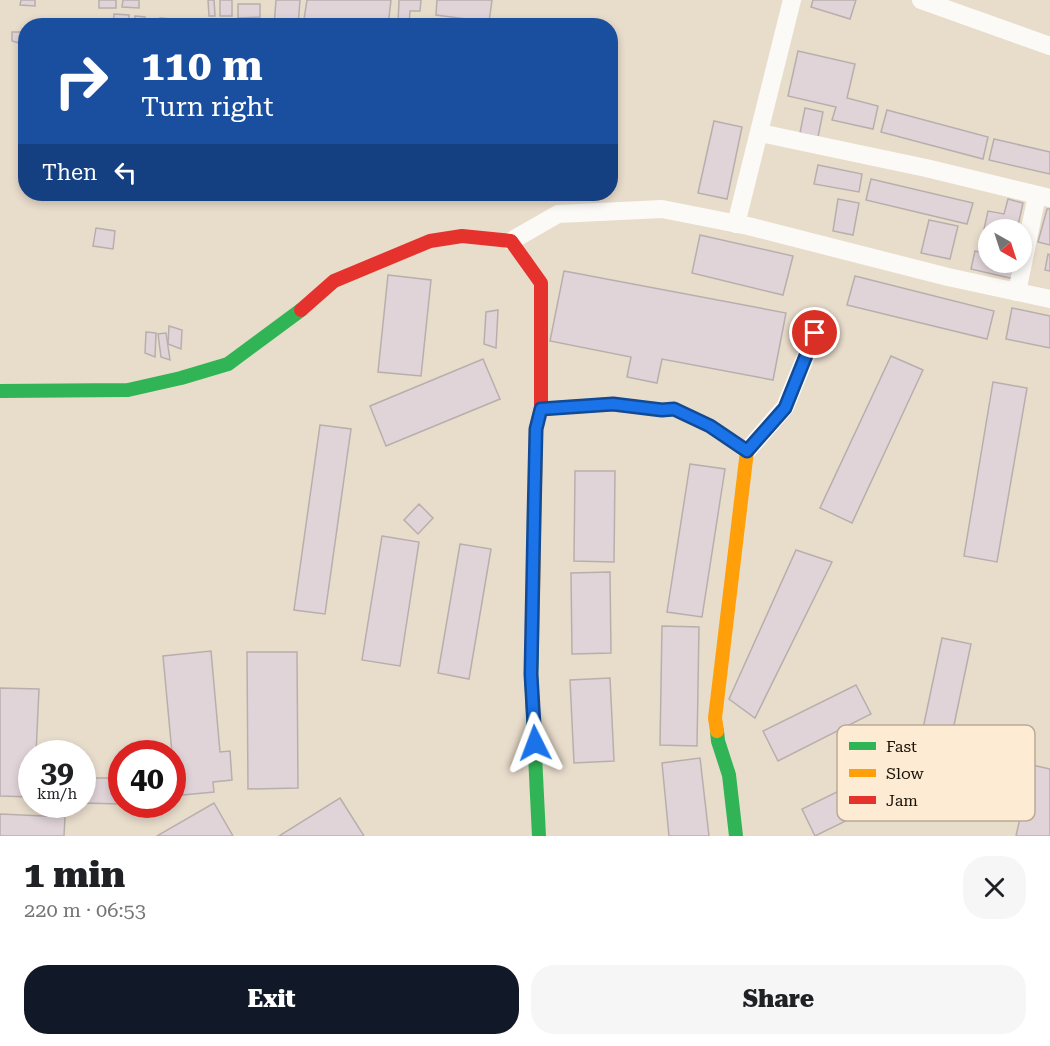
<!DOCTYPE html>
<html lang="en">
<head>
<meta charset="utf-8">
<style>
	body { margin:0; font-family:"Roboto Serif",serif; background:#f6f6f6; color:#202124; height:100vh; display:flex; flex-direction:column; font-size:22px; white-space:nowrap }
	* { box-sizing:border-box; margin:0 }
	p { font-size:20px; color:#757577 }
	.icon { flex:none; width:33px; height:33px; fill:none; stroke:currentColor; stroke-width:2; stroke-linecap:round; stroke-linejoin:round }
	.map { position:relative; height:836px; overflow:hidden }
	.drawer { display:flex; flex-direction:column; background:#fff; flex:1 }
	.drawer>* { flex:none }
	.top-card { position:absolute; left:18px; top:18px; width:600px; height:183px; border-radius:24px; box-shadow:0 3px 9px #0003; background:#1a4fa0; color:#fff; overflow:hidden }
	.needle { width:39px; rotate:141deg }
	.buttons { position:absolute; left:978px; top:219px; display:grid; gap:12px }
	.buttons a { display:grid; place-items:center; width:54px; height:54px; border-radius:50%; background:#fff; box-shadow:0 3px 9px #0003; font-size:30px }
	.speed { position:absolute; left:18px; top:740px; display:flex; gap:12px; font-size:30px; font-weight:700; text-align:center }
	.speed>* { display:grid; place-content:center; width:78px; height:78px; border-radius:50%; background:#fff; box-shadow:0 3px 9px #0003; line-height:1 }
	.speed small { font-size:15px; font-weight:400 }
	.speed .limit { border:9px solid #d22; background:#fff; color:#111 }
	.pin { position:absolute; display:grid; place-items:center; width:51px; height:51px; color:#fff; margin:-26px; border:3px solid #fff; border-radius:50%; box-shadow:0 2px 6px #0007 }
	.me { position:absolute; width:66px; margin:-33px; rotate:357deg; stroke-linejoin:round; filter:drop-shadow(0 0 4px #0008) }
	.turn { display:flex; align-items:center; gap:21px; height:126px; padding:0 24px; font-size:27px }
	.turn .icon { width:78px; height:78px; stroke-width:2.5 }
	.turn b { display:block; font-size:42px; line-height:51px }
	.then { display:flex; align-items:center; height:57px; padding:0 24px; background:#0003; gap:12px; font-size:22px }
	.round { display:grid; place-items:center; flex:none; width:63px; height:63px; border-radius:24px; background:#f6f6f6 }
	.summary { display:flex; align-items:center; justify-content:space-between; height:102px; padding:0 24px }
	h1 { font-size:36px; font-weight:800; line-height:45px }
	.cta { display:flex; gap:12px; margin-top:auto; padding:12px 24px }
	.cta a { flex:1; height:69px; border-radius:24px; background:#111827; color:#fff; font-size:24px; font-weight:800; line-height:69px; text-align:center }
	.cta a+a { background:#f6f6f6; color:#202124 }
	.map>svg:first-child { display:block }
	.building { fill:#e0d4d9; stroke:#b8afad; stroke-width:1.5 }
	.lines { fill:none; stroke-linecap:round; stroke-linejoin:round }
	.street { stroke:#fcfaf7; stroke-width:18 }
	.fast { stroke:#30b455; stroke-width:14 }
	.slow { stroke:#ff9f0a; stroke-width:14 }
	.jam { stroke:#e5322d; stroke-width:14 }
	.route-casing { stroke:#114b97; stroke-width:15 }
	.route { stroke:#1a73e8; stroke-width:10 }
	.key { fill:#feebd3; stroke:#b9aa96; stroke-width:1.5 }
	.key-label { font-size:16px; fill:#191207 }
</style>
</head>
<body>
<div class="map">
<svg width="1050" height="836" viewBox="0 0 1050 836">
	<rect width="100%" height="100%" fill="#e8dccb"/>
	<g class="building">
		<polygon points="21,0 35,0 35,6 20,5"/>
		<rect x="99" y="0" width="17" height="8"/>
		<polygon points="123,0 139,0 139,8 122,7"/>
		<polygon points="208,0 214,0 215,16 209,16"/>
		<rect x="220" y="0" width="12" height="16"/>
		<polygon points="276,0 300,0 298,26 274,26"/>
		<polygon points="307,0 391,0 388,26 303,26"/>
		<polygon points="399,0 421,0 420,11 410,11 409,25 398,25"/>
		<polygon points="437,0 492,0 489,22 436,15"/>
		<polygon points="813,0 856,0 850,19 811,7"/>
		<polygon points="238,4 260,4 260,17 238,18"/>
		<polygon points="114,14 129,15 128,26 113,26"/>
		<polygon points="135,16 145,17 144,26 134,26"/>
		<polygon points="160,18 171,19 171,26 160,26"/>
		<polygon points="236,21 253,22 252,26 236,26"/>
		<polygon points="203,22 218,24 217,26 203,26"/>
		<polygon points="12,32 22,32 19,43 12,41"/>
		<polygon points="798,51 855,64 847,98 878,106 873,129 832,120 836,107 788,96"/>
		<polygon points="26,69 26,82 19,74"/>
		<polygon points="805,108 823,112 818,137 800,133"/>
		<polygon points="887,110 988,137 983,159 881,132"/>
		<polygon points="714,121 742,127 727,199 698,193"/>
		<polygon points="994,139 1050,152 1050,174 989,160"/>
		<polygon points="818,165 862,174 859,192 814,184"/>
		<polygon points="871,179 973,203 967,224 866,200"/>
		<polygon points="838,199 859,203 853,235 833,231"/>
		<polygon points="1008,199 1023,203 1017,230 988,230 984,229 988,211 1004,214"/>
		<polygon points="1047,209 1050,209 1050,245 1038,242"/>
		<polygon points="929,220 958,226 950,259 921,253"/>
		<polygon points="96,228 115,231 113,249 93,246"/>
		<polygon points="700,235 793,256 783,295 692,273"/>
		<polygon points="975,251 988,254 988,262 1017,262 1014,279 971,269"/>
		<polygon points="1048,254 1050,255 1050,271 1045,270"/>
		<polygon points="564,271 786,313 773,380 662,359 657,383 627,377 631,357 550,341"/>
		<polygon points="388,275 431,280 421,376 378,372"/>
		<polygon points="855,276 994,311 987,339 847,305"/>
		<polygon points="1012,308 1050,316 1050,348 1006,339"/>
		<polygon points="498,310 496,348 484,344 486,312"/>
		<polygon points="169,326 182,330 181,349 168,344"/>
		<polygon points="146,332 156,333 155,357 145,353"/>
		<polygon points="166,333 170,360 161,357 158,334"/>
		<polygon points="891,356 923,370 852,523 820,508"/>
		<polygon points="483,359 500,399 386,446 370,406"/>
		<polygon points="993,382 1027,388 997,562 964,556"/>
		<polygon points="320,425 351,429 325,614 294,610"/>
		<polygon points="690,464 725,469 702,617 667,612"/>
		<polygon points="575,471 615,471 614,562 574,561"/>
		<polygon points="419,504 433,518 418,534 404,520"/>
		<polygon points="382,536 419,542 400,666 362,660"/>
		<polygon points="460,544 491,549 469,679 438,673"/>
		<polygon points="796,550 832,562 755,718 729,699"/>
		<polygon points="610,572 611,653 572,654 571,573"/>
		<polygon points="662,626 699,627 697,746 660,745"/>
		<polygon points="942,638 971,644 950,744 921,738"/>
		<polygon points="211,651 220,752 230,751 232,780 213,782 214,792 172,796 172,753 163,656"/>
		<polygon points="247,652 297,652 298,788 248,789"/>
		<polygon points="610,678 614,761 574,763 570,680"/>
		<polygon points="856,685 871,714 778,761 763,731"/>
		<polygon points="0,688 39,689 36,753 32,753 32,797 0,796"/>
		<polygon points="700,758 709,836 669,836 662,763"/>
		<polygon points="898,762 911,789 815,836 802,809"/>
		<polygon points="1032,765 1050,769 1050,836 1016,836"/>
		<polygon points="82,778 122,778 122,804 82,803"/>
		<polygon points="340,798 364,836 279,836"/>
		<polygon points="214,803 233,836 157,836"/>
		<polygon points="0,814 65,817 64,836 0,836"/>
	</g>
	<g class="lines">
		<g class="street">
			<polyline points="921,0 1050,46"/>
			<polyline points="760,133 926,168 1050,198"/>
			<polyline points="736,224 792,0"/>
			<polyline points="511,241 558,214 662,209 748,226 948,277 1050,299"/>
			<polyline points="1017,292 1037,195"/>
			<polyline points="747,451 785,407 815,334"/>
		</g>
		<g class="fast">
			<polyline points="0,391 128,390 181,378 228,364 301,310"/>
			<polyline points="532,648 531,674 539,836"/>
			<polyline points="717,731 718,741 729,775 736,836"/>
		</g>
		<g class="slow">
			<polyline points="541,409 613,404 662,410 674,409 710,426 747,451 715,718 717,731"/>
			<polyline points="532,648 536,429 541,407"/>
		</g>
		<polyline class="jam" points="301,310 334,281 430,241 462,236 511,241 541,283 541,407"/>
	</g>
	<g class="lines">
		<defs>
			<polyline id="route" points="535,743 531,674 534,518 536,429 541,409 613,404 662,410 674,409 710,426 747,451 785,408 815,333"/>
		</defs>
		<use href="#route" class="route-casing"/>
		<use href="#route" class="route"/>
	</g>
	<rect x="837" y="725" width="198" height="96" rx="9" class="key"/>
	<rect x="849" y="742" width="27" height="8" fill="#30b455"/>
	<rect x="849" y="769" width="27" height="8" fill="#ff9f0a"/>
	<rect x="849" y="796" width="27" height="8" fill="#e5322d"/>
	<g class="key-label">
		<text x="886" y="752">Fast</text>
		<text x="886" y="779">Slow</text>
		<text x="886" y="806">Jam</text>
	</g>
</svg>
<div class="buttons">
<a><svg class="needle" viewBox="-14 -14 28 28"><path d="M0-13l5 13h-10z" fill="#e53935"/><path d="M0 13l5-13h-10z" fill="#757577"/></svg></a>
</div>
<div class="speed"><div>39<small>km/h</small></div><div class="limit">40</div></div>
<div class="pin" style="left:815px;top:333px;background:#d93025"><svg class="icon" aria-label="arrive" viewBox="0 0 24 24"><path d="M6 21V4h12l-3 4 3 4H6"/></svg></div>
<svg class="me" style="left:535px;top:743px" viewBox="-20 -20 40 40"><path d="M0-17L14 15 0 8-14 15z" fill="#1a73e8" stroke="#fff" stroke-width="4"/></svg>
<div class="top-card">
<div class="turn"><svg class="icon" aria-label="right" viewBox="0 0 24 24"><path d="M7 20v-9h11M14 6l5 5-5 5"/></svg><div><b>110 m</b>Turn right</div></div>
<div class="then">Then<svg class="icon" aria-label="left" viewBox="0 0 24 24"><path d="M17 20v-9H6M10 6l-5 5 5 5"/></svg></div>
</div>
</div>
<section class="drawer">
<div class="summary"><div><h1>1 min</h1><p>220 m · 06:53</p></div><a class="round"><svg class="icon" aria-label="close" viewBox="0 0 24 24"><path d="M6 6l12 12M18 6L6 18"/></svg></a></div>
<div class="cta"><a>Exit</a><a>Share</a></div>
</section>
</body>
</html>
